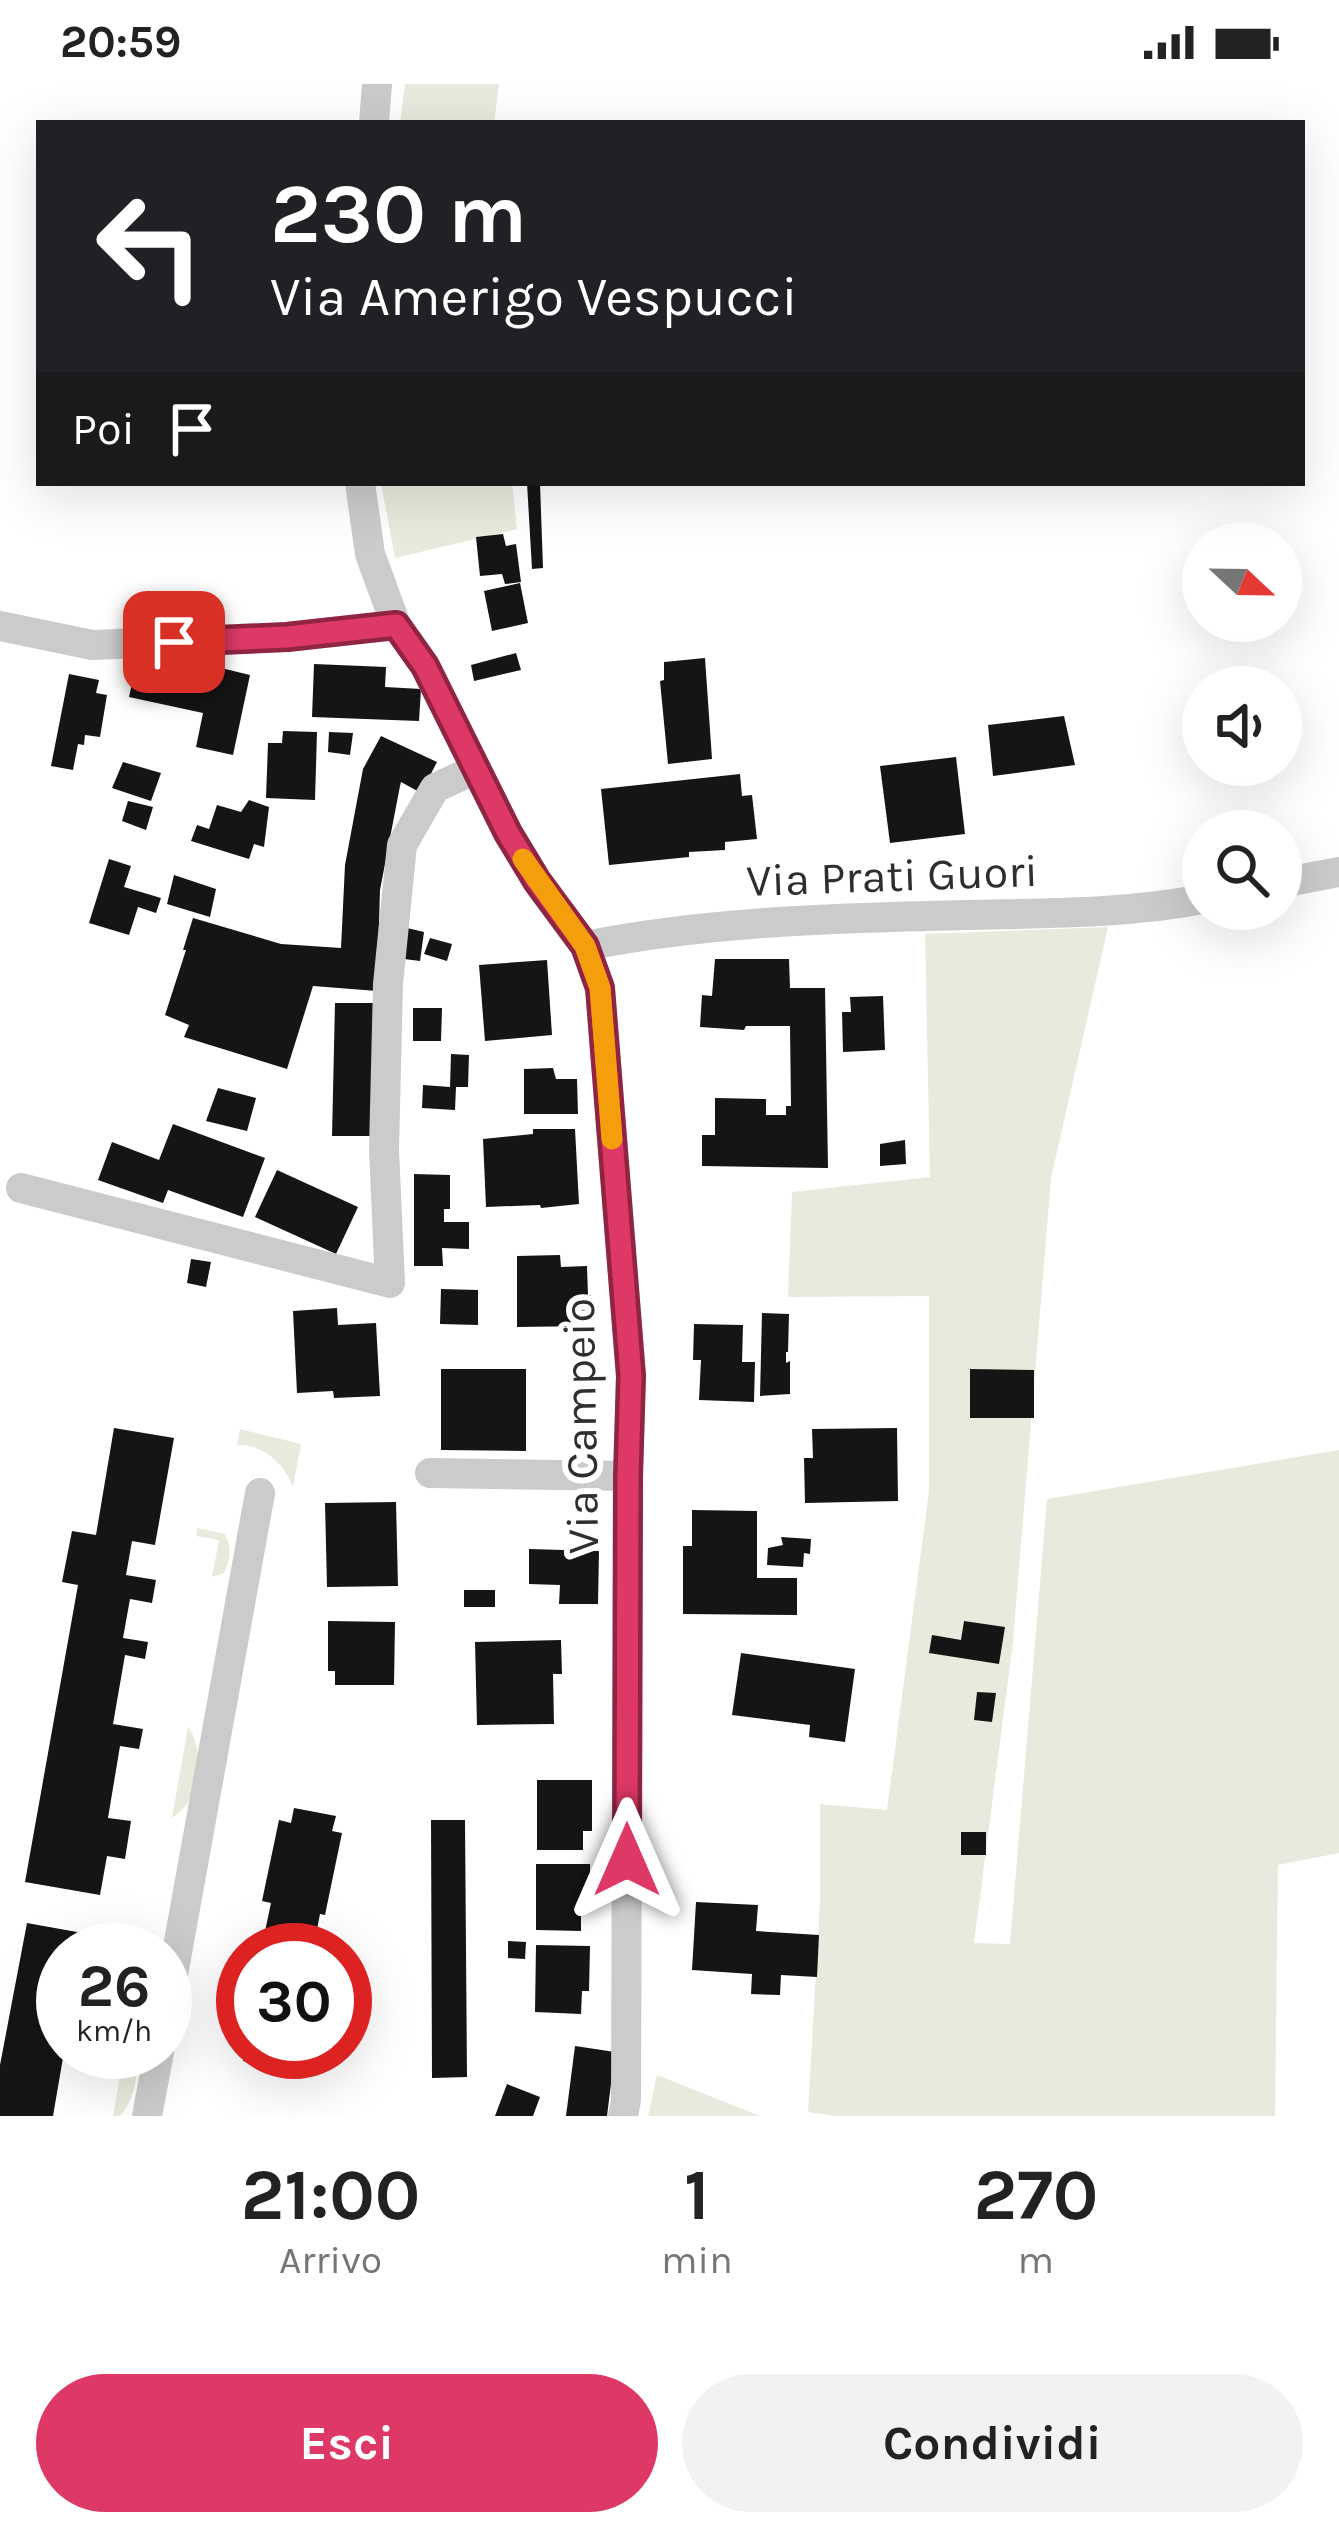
<!DOCTYPE html>
<html lang="it">
<head>
<meta charset="utf-8">
<style>
	body { margin:0; font-family:Karla,sans-serif; background:#f2f2f2; color:#222; height:100vh; display:flex; flex-direction:column; font-size:45px; white-space:nowrap }
	* { box-sizing:border-box; margin:0 }
	p { font-size:39px; color:#767676 }
	.icon { flex:none; width:66px; height:66px; fill:none; stroke:currentColor; stroke-width:2; stroke-linecap:round; stroke-linejoin:round }
	.map { position:relative; height:2032px; overflow:hidden }
	.sheet { display:flex; flex-direction:column; background:#fff; flex:1 }
	.sheet>* { flex:none }
	.guide { position:absolute; left:36px; top:36px; width:1269px; height:366px; border-radius:0px; box-shadow:0 12px 48px #0002; background:#202124; color:#fff; overflow:hidden }
	.needle { width:78px; rotate:112deg }
	.controls { position:absolute; left:1182px; top:438px; display:grid; gap:24px }
	.controls a { display:grid; place-items:center; width:120px; height:120px; border-radius:50%; background:#fff; box-shadow:0 12px 48px #0002; font-size:60px }
	.speed { position:absolute; left:36px; top:1839px; display:flex; gap:24px; font-size:60px; font-weight:700; text-align:center }
	.speed>* { display:grid; place-content:center; width:156px; height:156px; border-radius:50%; background:#fff; box-shadow:0 12px 48px #0002; line-height:1 }
	.speed small { font-size:30px; font-weight:400 }
	.speed .limit { border:18px solid #d22; background:#fff; color:#111 }
	.pin { position:absolute; display:grid; place-items:center; width:102px; height:102px; color:#fff; margin:-51px; border-radius:24px; box-shadow:0 6px 18px #0006 }
	.me { position:absolute; width:132px; margin:-66px; rotate:0deg; stroke-linejoin:round; filter:drop-shadow(0 0 9px #0008) }
	.turn { display:flex; align-items:center; gap:42px; height:252px; padding:0 36px; font-size:54px }
	.turn .icon { width:156px; height:156px; stroke-width:2.5 }
	.turn b { display:block; font-size:84px; line-height:102px }
	.then { display:flex; align-items:center; height:114px; padding:0 36px; background:#0003; gap:24px; font-size:45px }
	.eta { display:flex; justify-content:space-evenly; align-items:center; height:204px; text-align:center }
	.eta b { font-size:72px; font-weight:700; line-height:84px }
	.action { display:flex; gap:24px; margin-top:auto; padding:24px 36px }
	.action a { flex:1; height:138px; border-radius:72px; background:#de3866; color:#fff; font-size:48px; font-weight:700; line-height:138px; text-align:center }
	.action a+a { background:#f2f2f2; color:#222 }
	.status { display:flex; justify-content:space-between; align-items:center; height:84px; padding:0 60px; background:#fff; direction:ltr }
	.status svg { height:33px; fill:currentColor }
	.map>svg:first-child { display:block }
	.green { fill:#e7ebdd }
	.building { fill:#151515 }
	.lines { fill:none; stroke-linecap:round; stroke-linejoin:round }
	.minor { stroke:#cbcbcb; stroke-width:30 }
	.route-casing { stroke:#902442; stroke-width:30 }
	.route { stroke:#de3866; stroke-width:21 }
	.slow { stroke:#f59e0b; stroke-width:21 }
	.labels { text-anchor:middle; stroke-width:12; stroke-linejoin:round; paint-order:stroke }
	.street-label { font-size:45px; fill:#2e2e2e; stroke:#fff }
</style>
</head>
<body>
<div class="status"><b>20:59</b><svg viewBox="0 0 49 12"><path d="M0 12V9h3v3zM5 12V6h3v6zM10 12V3h3v9zM15 12V0h3v12zM26 1h20v11H26zM47 4h2v5h-2z"/></svg></div>
<div class="map">
<svg width="1339" height="2032" viewBox="0 0 1339 2032">
	<rect width="100%" height="100%" fill="#fff"/>
	<g class="green">
		<polygon points="405,0 499,0 494,39 400,39"/>
		<polygon points="381,399 512,399 517,445 395,474"/>
		<polygon points="1108,843 1051,1094 1013,1558 974,1859 1010,1860 1047,1415 1339,1366 1339,1769 1278,1781 1275,2032 836,2032 808,2028 820,1816 820,1720 887,1726 929,1407 929,1212 788,1213 792,1108 930,1093 925,850"/>
		<path d="M240 1345 301 1360 293 1403C284 1380 264 1360 237 1361Z"/>
		<path d="M197 1444 225 1450C232 1465 231 1474 224 1489L212 1493 219 1456 196 1452Z"/>
		<path d="M188 1643C203 1663 200 1698 187 1720 185 1723 175 1732 172 1734Z"/>
		<path d="M124 1968H137C138 1989 135 2016 120 2032H113Z"/>
		<polygon points="657,1991 760,2032 648,2032"/>
	</g>
	<g class="building">
		<polygon points="527,399 540,399 543,484 532,485"/>
		<polygon points="503,450 506,462 516,460 521,498 505,500 502,490 480,492 476,453"/>
		<polygon points="520,499 528,539 492,547 484,507"/>
		<polygon points="516,569 521,586 474,597 471,581"/>
		<polygon points="705,574 712,675 668,680 660,597 664,596 664,578"/>
		<polygon points="137,577 215,594 217,583 250,591 233,671 196,663 203,629 129,613"/>
		<polygon points="314,580 386,583 385,603 421,605 419,637 312,633"/>
		<polygon points="69,590 99,596 96,609 107,611 100,653 85,651 84,661 78,660 73,686 51,682"/>
		<polygon points="1064,632 1075,681 993,692 988,641"/>
		<polygon points="283,647 317,648 315,716 266,714 268,659 282,659"/>
		<polygon points="329,648 353,649 350,671 328,668"/>
		<polygon points="381,652 437,678 421,709 401,698 400,702 380,806 377,907 313,902 287,985 184,953 189,941 165,931 186,866 183,866 193,834 281,860 341,864 345,781 363,685"/>
		<polygon points="956,673 965,750 890,759 880,682"/>
		<polygon points="123,678 161,689 151,717 112,704"/>
		<polygon points="740,690 742,712 752,711 757,755 725,758 725,766 689,768 689,773 609,781 601,705"/>
		<polygon points="249,716 269,723 264,763 254,760 249,775 191,757 197,741 209,745 217,721 241,728"/>
		<polygon points="128,717 153,723 146,746 122,737"/>
		<polygon points="109,775 131,782 124,803 161,814 156,829 138,823 129,851 89,839"/>
		<polygon points="174,791 216,805 210,833 167,820"/>
		<polygon points="407,844 424,848 420,877 404,875"/>
		<polygon points="430,854 452,860 447,877 424,870"/>
		<polygon points="715,875 789,875 790,904 825,904 828,1084 702,1082 702,1051 715,1051 715,1014 766,1015 766,1031 786,1031 786,1022 791,1022 790,942 746,942 744,946 700,943 702,911 712,912"/>
		<polygon points="547,876 552,951 485,957 479,881"/>
		<polygon points="883,912 885,966 843,968 842,928 851,928 850,913"/>
		<polygon points="335,919 377,919 375,1052 332,1052"/>
		<polygon points="413,924 442,924 441,957 413,957"/>
		<polygon points="451,970 469,971 468,1003 456,1003 455,1026 422,1024 423,1001 450,1003"/>
		<polygon points="553,984 556,995 577,995 578,1030 524,1030 524,985"/>
		<polygon points="218,1004 256,1014 247,1047 206,1037"/>
		<polygon points="173,1040 265,1074 243,1133 168,1106 163,1119 98,1096 112,1058 159,1076"/>
		<polygon points="533,1045 575,1045 579,1120 541,1124 540,1121 486,1123 483,1055 533,1050"/>
		<polygon points="905,1056 906,1080 880,1082 880,1060"/>
		<polygon points="277,1086 358,1123 336,1170 255,1133"/>
		<polygon points="414,1090 450,1091 450,1125 444,1125 444,1138 469,1138 469,1165 442,1164 443,1182 414,1182"/>
		<polygon points="560,1171 561,1183 587,1182 588,1212 591,1211 590,1242 517,1243 517,1172"/>
		<polygon points="191,1175 211,1178 206,1203 187,1199"/>
		<polygon points="441,1205 478,1206 478,1241 440,1240"/>
		<polygon points="337,1224 338,1241 376,1239 380,1312 334,1314 333,1307 297,1309 293,1227"/>
		<polygon points="762,1229 789,1230 788,1268 786,1268 786,1279 790,1277 790,1310 760,1312"/>
		<polygon points="694,1240 743,1241 742,1278 755,1278 754,1318 699,1316 701,1276 693,1276"/>
		<polygon points="441,1285 526,1285 526,1367 441,1366"/>
		<polygon points="970,1285 1034,1286 1034,1334 970,1334"/>
		<polygon points="114,1344 174,1354 155,1461 132,1457 126,1491 156,1496 152,1519 130,1515 123,1554 148,1558 145,1575 125,1571 113,1640 143,1645 139,1665 120,1662 108,1734 131,1737 125,1775 107,1772 100,1811 25,1798 78,1501 62,1498 72,1447 96,1451"/>
		<polygon points="897,1344 898,1417 805,1419 804,1374 813,1374 812,1345"/>
		<polygon points="396,1418 398,1502 327,1503 325,1419"/>
		<polygon points="692,1426 757,1427 757,1494 797,1494 797,1531 683,1530 683,1462 692,1462"/>
		<polygon points="781,1453 811,1455 810,1470 804,1469 803,1483 767,1481 768,1464 783,1461"/>
		<polygon points="529,1465 599,1467 598,1520 559,1520 560,1501 529,1500"/>
		<rect x="464" y="1506" width="31" height="17"/>
		<polygon points="328,1537 395,1538 394,1601 335,1601 335,1587 328,1587"/>
		<polygon points="964,1537 1005,1543 999,1580 929,1569 932,1551 961,1556"/>
		<polygon points="561,1556 562,1590 553,1590 554,1640 477,1641 475,1558"/>
		<polygon points="741,1569 855,1585 845,1658 809,1653 810,1641 732,1631"/>
		<polygon points="977,1608 996,1609 992,1638 974,1636"/>
		<polygon points="537,1696 592,1696 592,1747 583,1747 583,1766 537,1766"/>
		<polygon points="294,1724 336,1732 332,1747 342,1749 325,1831 320,1830 313,1866 261,1866 271,1819 262,1817 279,1736 291,1739"/>
		<polygon points="431,1736 465,1736 467,1993 432,1994"/>
		<rect x="961" y="1748" width="25" height="23"/>
		<polygon points="536,1780 590,1780 590,1827 581,1827 581,1847 536,1846"/>
		<polygon points="696,1818 758,1821 756,1847 819,1851 817,1893 781,1891 780,1911 751,1910 752,1890 692,1886"/>
		<polygon points="27,1839 88,1850 85,1866 63,1866 64,1968 53,2032 0,2032 0,1981"/>
		<polygon points="508,1857 526,1858 525,1875 508,1874"/>
		<polygon points="536,1861 590,1862 589,1907 582,1907 581,1930 535,1928"/>
		<polygon points="575,1962 615,1968 607,2032 566,2032"/>
		<polygon points="245,1968 288,1968 284,1985 243,1977"/>
		<polygon points="507,2000 540,2013 533,2032 495,2032"/>
	</g>
	<g class="lines">
		<g class="minor">
			<polyline points="374,39 377,0"/>
			<polyline points="360,399 370,470 396,541 425,582 508,749 537,797 585,862 600,904 631,1292 628,1392 626,2016 623,2032"/>
			<polyline points="0,542 92,561 287,553 396,541"/>
			<polyline points="1281,799 1339,788"/>
			<path d="M585 862C710 837 839 834 966 831 1046 829 1125 830 1203 815"/>
			<polyline points="21,1104 390,1199 384,1066 388,900 402,761 435,704 476,685"/>
			<polyline points="430,1389 628,1392"/>
			<polyline points="165,1935 260,1409"/>
			<polyline points="147,2032 159,1968"/>
		</g>
	</g>
	<g class="lines">
		<defs>
			<polyline id="route" points="174,558 287,553 396,541 425,582 508,749 537,797 585,862 600,904 631,1292 628,1392 627,1776"/>
		</defs>
		<use href="#route" class="route-casing"/>
		<use href="#route" class="route"/>
		<polyline class="slow" points="523,775 585,862 600,904 612,1055"/>
	</g>
	<g class="labels">
		<g class="street-label">
			<text transform="translate(892 791) rotate(-2)" y="16">Via Prati Guori</text>
			<text transform="translate(580 1342) rotate(-91)" y="16">Via Campeio</text>
		</g>
	</g>
</svg>
<div class="controls">
<a><svg class="needle" viewBox="-14 -14 28 28"><path d="M0-13l5 13h-10z" fill="#e53935"/><path d="M0 13l5-13h-10z" fill="#767676"/></svg></a>
<a><svg class="icon" aria-label="sound" viewBox="0 0 24 24"><path d="M4 9h4l5-4v14l-5-4H4zM17 9q2 3 0 6"/></svg></a>
<a><svg class="icon" aria-label="search" viewBox="0 0 24 24"><circle cx="10" cy="10" r="6"/><path d="M15 15l6 6"/></svg></a>
</div>
<div class="speed"><div>26<small>km/h</small></div><div class="limit">30</div></div>
<div class="pin" style="left:174px;top:558px;background:#d93025"><svg class="icon" aria-label="arrive" viewBox="0 0 24 24"><path d="M6 21V4h12l-3 4 3 4H6"/></svg></div>
<svg class="me" style="left:627px;top:1776px" viewBox="-20 -20 40 40"><path d="M0-17L14 15 0 8-14 15z" fill="#de3866" stroke="#fff" stroke-width="4"/></svg>
<div class="guide">
<div class="turn"><svg class="icon" aria-label="left" viewBox="0 0 24 24"><path d="M17 20v-9H6M10 6l-5 5 5 5"/></svg><div><b>230 m</b>Via Amerigo Vespucci</div></div>
<div class="then">Poi<svg class="icon" aria-label="arrive" viewBox="0 0 24 24"><path d="M6 21V4h12l-3 4 3 4H6"/></svg></div>
</div>
</div>
<section class="sheet">
<div class="eta">
<div><b>21:00</b><p>Arrivo</p></div>
<div><b>1</b><p>min</p></div>
<div><b>270</b><p>m</p></div>
</div>
<div class="action"><a>Esci</a><a>Condividi</a></div>
</section>
</body>
</html>
